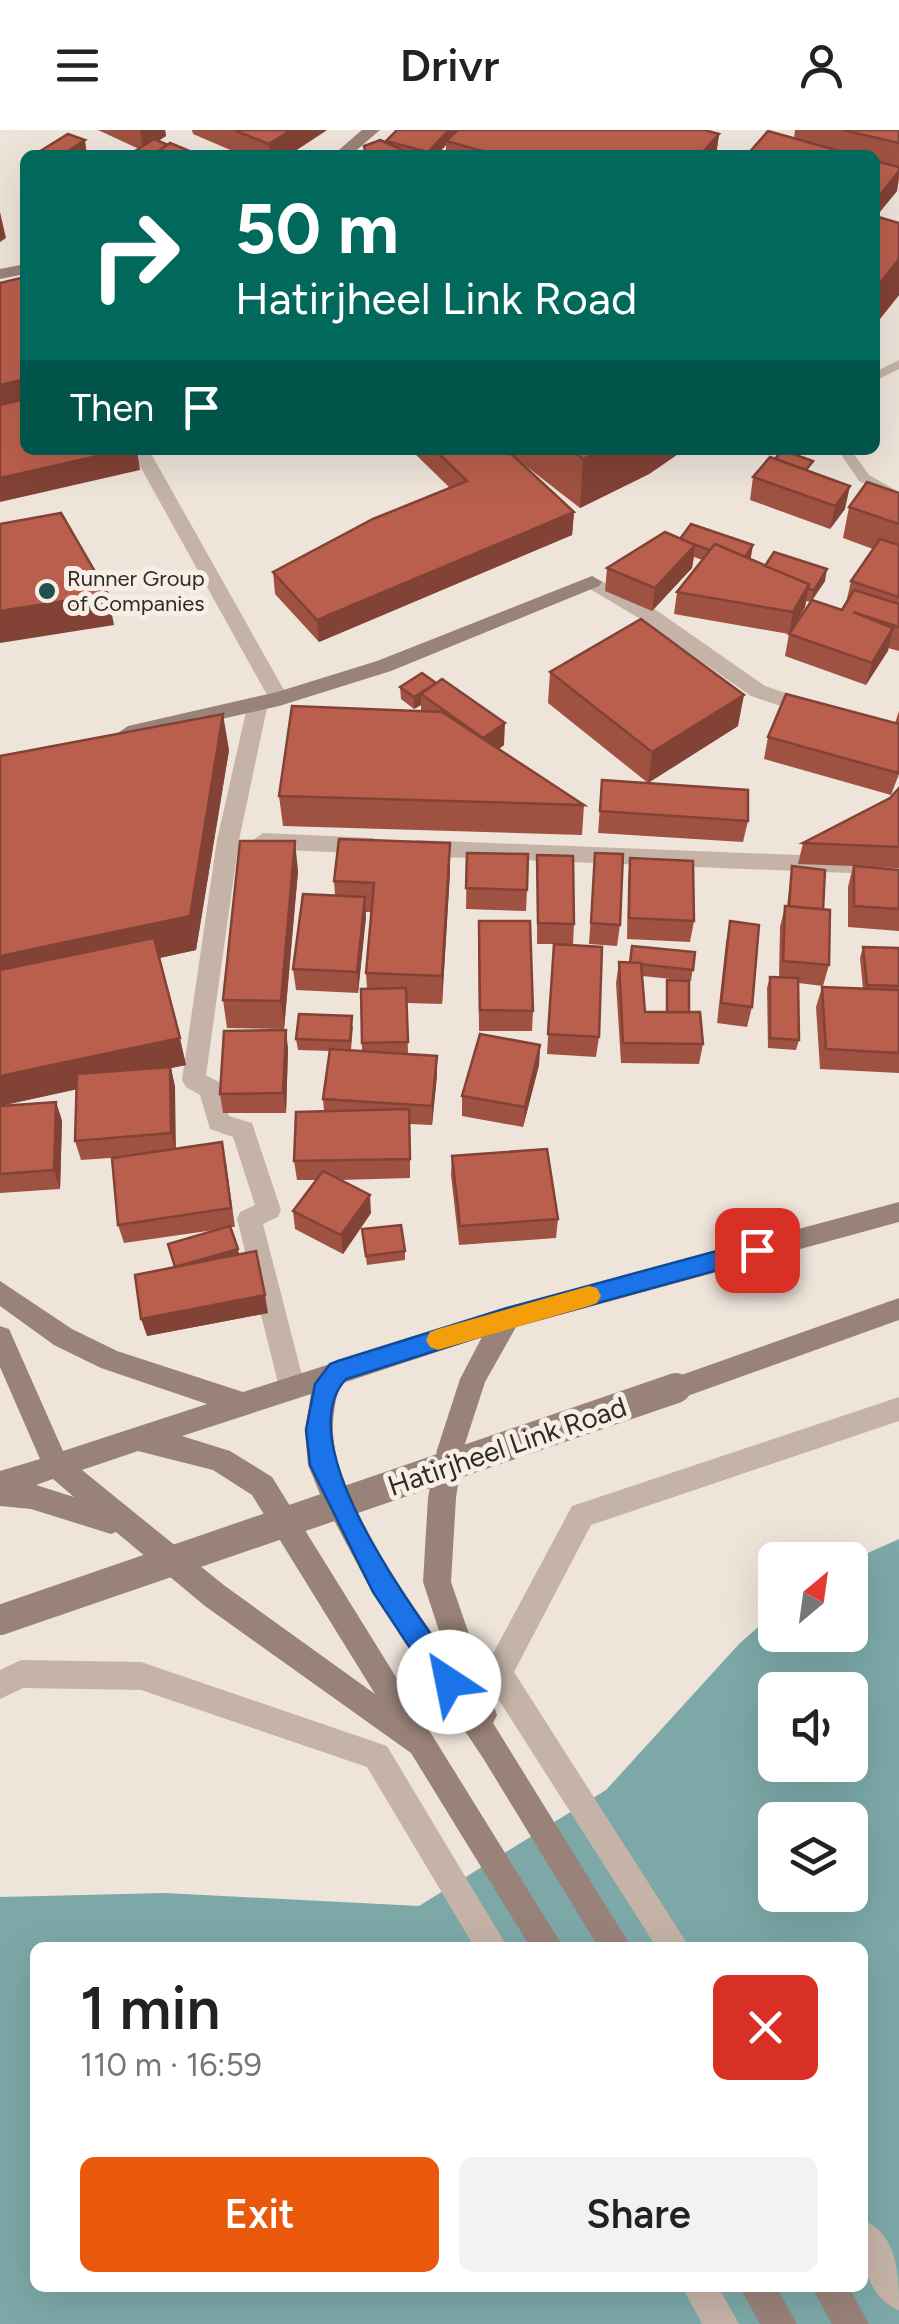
<!DOCTYPE html>
<html lang="en">
<head>
<meta charset="utf-8">
<style>
	body { margin:0; font-family:Figtree,sans-serif; background:#f2f2f2; color:#222; height:100vh; display:flex; flex-direction:column; font-size:38px; white-space:nowrap }
	* { box-sizing:border-box; margin:0 }
	p { font-size:32px; color:#767676 }
	.icon { flex:none; width:55px; height:55px; fill:none; stroke:currentColor; stroke-width:2; stroke-linecap:round; stroke-linejoin:round }
	.map { position:relative; flex:1; overflow:hidden }
	.side { position:absolute; left:30px; top:1812px; width:838px; height:350px; display:flex; flex-direction:column; background:#fff; border-radius:15px; box-shadow:0 10px 40px #0002 }
	.side>* { flex:none }
	.guide { position:absolute; left:20px; top:20px; width:860px; height:305px; border-radius:15px; box-shadow:0 10px 40px #0002; background:#00695c; color:#fff; overflow:hidden }
	.needle { width:65px; rotate:29deg }
	.tools { position:absolute; left:758px; top:1412px; display:grid; gap:20px }
	.tools a { display:grid; place-items:center; width:110px; height:110px; border-radius:15px; background:#fff; box-shadow:0 10px 40px #0002; font-size:50px }
	.pin { position:absolute; display:grid; place-items:center; width:85px; height:85px; color:#fff; margin:-42px; border-radius:20px; box-shadow:0 5px 15px #0006 }
	.me { position:absolute; width:110px; margin:-55px; rotate:326deg; stroke-linejoin:round; filter:drop-shadow(0 0 8px #0008) }
	.turn { display:flex; align-items:center; gap:35px; height:210px; padding:0 50px; font-size:45px }
	.turn .icon { width:130px; height:130px; stroke-width:2.5 }
	.turn b { display:block; font-size:70px; line-height:85px }
	.then { display:flex; align-items:center; height:95px; padding:0 50px; background:#0003; gap:20px; font-size:38px }
	.round { display:grid; place-items:center; flex:none; width:105px; height:105px; border-radius:15px; background:#f2f2f2 }
	.head { display:flex; align-items:center; justify-content:space-between; height:170px; padding:0 50px }
	h1 { font-size:60px; font-weight:600; line-height:75px }
	.action { display:flex; gap:20px; margin-top:auto; padding:20px 50px }
	.action a { flex:1; height:115px; border-radius:15px; background:#ea580c; color:#fff; font-size:40px; font-weight:600; line-height:115px; text-align:center }
	.action a+a { background:#f2f2f2; color:#222 }
	header { display:flex; justify-content:space-between; align-items:center; height:130px; padding:0 50px; background:#fff; font-size:45px; font-weight:600 }
	.map>svg:first-child { display:block }
	.water { fill:#7ca9a8; fill-rule:evenodd }
	.lines { fill:none; stroke-linecap:round; stroke-linejoin:round }
	.lane { fill:#c5b3a7; fill-rule:evenodd }
	.street { fill:#c5b3a7; fill-rule:evenodd }
	.secondary { fill:#998279; fill-rule:evenodd }
	.secondary-bridge-far1 { stroke:#998279; stroke-width:22 }
	.secondary-bridge { stroke:#998279; stroke-width:30 }
	.wall { fill:#a05242; fill-rule:evenodd }
	.shaded-wall { fill:#824236 }
	.building { fill:#ba5f4d; stroke:#824236; stroke-width:2.5 }
	.route { fill:#1a73e8; stroke:#114b97; stroke-width:2.5 }
	.slow { fill:#f59e0b }
	.poi-dot { fill:#215050; stroke:#f7eee6; stroke-width:4 }
	.labels { text-anchor:middle; stroke-width:10; stroke-linejoin:round; paint-order:stroke }
	.far-poi-label { font-size:22px; fill:#332a27; stroke:#f7eee6; text-anchor:start }
	.street-label { font-size:28px; fill:#332a27; stroke:#f7eee6 }
</style>
</head>
<body>
<header><svg class="icon" aria-label="menu" viewBox="0 0 24 24"><path d="M4 6h16M4 12h16M4 18h16"/></svg>Drivr<svg class="icon" aria-label="person" viewBox="0 0 24 24"><circle cx="12" cy="8" r="4"/><path d="M4 21q1-7 8-7t8 7"/></svg></header>
<div class="map">
<svg width="899" height="2194" viewBox="0 0 899 2194">
	<rect width="100%" height="100%" fill="#efe4da"/>
	<path class="water" d="M899 1409V2194H0V1767L165 1763 419 1776 606 1660 739 1514 775 1482V1505H850V1431ZM775 1560H850V1635H775ZM775 1690H850V1765H775ZM35 1818H862V2158H35Z"/>
	<g class="lines">
		<g class="lane">
			<polygon points="899,230 899,239 875,251 875,242"/>
			<polygon points="838,320 851,320 869,345 899,362 899,372 859,351"/>
		</g>
		<g class="street">
			<polygon points="131,320 149,320 289,569 286,574 272,574"/>
			<polygon points="592,446 656,480 765,556 823,576 826,581 816,588 751,566 642,490 585,456 582,452"/>
			<polygon points="258,566 268,573 239,710 206,945 219,952 229,986 252,993 281,1080 278,1087 263,1094 305,1257 301,1265 292,1269 283,1265 279,1257 237,1089 240,1082 255,1075 233,1007 210,999 200,965 186,957 182,950 217,710 248,573"/>
			<polygon points="263,703 373,708 384,716 373,724 263,719 252,711"/>
			<polygon points="417,710 899,729 899,745 417,726 406,718"/>
			<polygon points="899,1267 899,1291 591,1395 514,1542 690,1818 657,1818 488,1553 484,1543 488,1533 572,1376"/>
			<polygon points="21,1530 141,1532 387,1616 508,1818 475,1818 367,1637 141,1560 23,1558 0,1569 0,1540"/>
			<path d="M862 2089C899 2105 899 2147 899 2180 862 2165 862 2123 862 2089Z"/>
			<polygon points="683,2158 719,2158 739,2194 702,2194"/>
		</g>
		<g class="secondary">
			<polygon points="362,0 380,0 351,25 333,25"/>
			<polygon points="25,134 25,144 0,149 0,139"/>
			<polygon points="592,446 602,452 599,456 391,541 279,576 128,610 118,603 128,596 277,562 377,531"/>
			<path d="M899 1072V1092L516 1197 485 1252 463 1320 456 1368 451 1452 497 1585 493 1593 632 1818H599L483 1628 372 1462 320 1364 308 1335 305 1300 311 1264 182 1306 230 1321 272 1347 564 1818H531L411 1623 205 1476 116 1402 111 1404 31 1379 0 1376V1341L40 1329 0 1237V1196L9 1199 63 1321 207 1274 101 1238 54 1215 0 1176V1151L72 1199 117 1221 243 1262 507 1177ZM482 1207 460 1249 437 1320 428 1368 423 1452 447 1525C406 1464 322 1357 334 1282 336 1271 336 1262 343 1253ZM138 1321 213 1340 252 1365 375 1564 225 1456 82 1340ZM53 1349 74 1367 36 1355Z"/>
			<polygon points="899,1168 899,1190 679,1269 670,1265 666,1257 670,1249"/>
			<polygon points="740,2158 777,2158 797,2194 760,2194"/>
			<polygon points="812,2158 849,2158 869,2194 832,2194"/>
		</g>
		<polyline class="secondary-bridge-far1" points="669,1260 679,1257"/>
		<polyline class="secondary-bridge" points="0,1490 676,1258"/>
	</g>
	<g class="wall">
		<polygon points="98,0 165,0 166,6 158,11 199,25 139,19"/>
		<polygon points="192,0 326,0 326,1 289,25 242,25 193,4"/>
		<polygon points="795,0 899,0 899,49 897,61 876,86 899,93 899,165 875,195 875,25 747,25 794,8"/>
		<polygon points="719,4 716,25 446,25 446,15 437,25 365,25 364,16 386,13 386,11"/>
		<polygon points="411,320 684,320 649,344 580,378 513,326 574,382 572,405 319,512 275,464 273,442 450,358"/>
		<polygon points="775,329 810,342 845,379 830,399 750,370 753,347"/>
		<path d="M899 363V521L888 518 866 555 785 526 789 504 674 484 677 462 702 430 694 427 692 438 652 481 605 461 607 438 680 409 751 427 750 429 765 436 825 451 812 470 842 480 846 473 851 451 873 419 843 408 849 377ZM806 471 810 472 790 503 805 477Z"/>
		<polygon points="550,542 738,596 648,653 548,573"/>
		<polygon points="422,543 504,615 499,619 584,675 582,705 283,696 279,666 421,581 421,575 414,579 401,569 400,557"/>
		<polygon points="899,581 899,644 891,665 764,629 768,607 895,593"/>
		<polygon points="229,620 196,820 160,828 186,935 171,938 175,957 175,1019 226,1032 235,1097 230,1097 239,1125 268,1183 147,1206 175,1137 221,1099 124,1113 118,1095 124,1027 81,1030 75,1011 76,959 0,976"/>
		<polygon points="602,650 748,691 743,712 598,703"/>
		<polygon points="899,658 899,738 863,737 899,740 899,801 848,797 848,757 853,736 798,734 803,713 890,668"/>
		<polygon points="450,713 450,742 442,874 407,873 408,924 437,945 432,995 410,994 410,1048 340,1050 371,1083 343,1124 295,1099 293,1081 316,1050 297,1050 294,1031 324,981 323,969 330,921 298,920 296,909 353,896 351,920 362,921 361,859 367,859 366,843 371,782 366,782 358,863 296,860 293,839 335,765 334,751"/>
		<polygon points="467,723 527,760 526,781 466,779"/>
		<polygon points="595,723 620,795 617,816 589,814"/>
		<polygon points="537,725 574,794 573,815 554,814 599,907 596,927 547,924 554,814 537,814"/>
		<polygon points="630,728 694,791 690,812 627,809 628,749"/>
		<polygon points="792,736 823,780 829,835 823,856 798,853 799,910 796,920 768,918 767,858 770,847 779,847 780,797 785,776 787,776"/>
		<polygon points="298,741 284,899 227,898 223,870"/>
		<polygon points="730,791 752,877 747,897 717,893 726,812"/>
		<polygon points="478,812 533,881 532,901 479,901"/>
		<polygon points="863,817 899,818 899,943 820,939 816,877 822,857 863,859 860,828"/>
		<polygon points="695,822 691,851 642,846 645,882 666,882 667,850 689,882 703,914 699,934 621,933 616,853 619,832 630,833"/>
		<polygon points="286,900 288,920 286,983 223,983 220,964"/>
		<polygon points="540,915 539,935 523,997 462,986 462,966"/>
		<polygon points="56,972 62,991 60,1059 0,1063 0,976"/>
		<polygon points="452,1026 558,1089 556,1108 459,1115 451,1045"/>
		<polygon points="362,1099 405,1121 405,1130 367,1135"/>
	</g>
	<g class="shaded-wall">
		<polygon points="140,0 165,0 166,6 143,20"/>
		<polygon points="291,0 326,0 289,25 269,25 269,14"/>
		<polygon points="449,0 461,0 446,11 446,15 437,25 428,25 428,22"/>
		<polygon points="719,4 716,25 700,25"/>
		<polygon points="85,10 87,25 62,25"/>
		<polygon points="899,41 897,61 875,88 875,71"/>
		<polygon points="0,82 6,108 0,112"/>
		<polygon points="899,129 899,165 875,195 875,159"/>
		<polygon points="25,249 25,282 0,288 0,255"/>
		<polygon points="124,320 137,320 140,340 0,372 0,348"/>
		<polygon points="601,320 684,320 649,344 580,378 583,329"/>
		<polygon points="850,356 845,379 830,399 835,376"/>
		<polygon points="574,382 572,405 319,512 317,490"/>
		<polygon points="695,415 692,438 652,481 655,458"/>
		<polygon points="753,415 751,427 740,442 742,431"/>
		<polygon points="827,439 825,451 811,472 814,460"/>
		<polygon points="809,454 805,477 789,504 793,482"/>
		<polygon points="108,464 114,495 0,513 0,481"/>
		<polygon points="893,498 888,521 866,555 872,533"/>
		<polygon points="436,553 421,564 421,575 414,579 414,567"/>
		<polygon points="744,565 738,596 648,653 652,622"/>
		<polygon points="223,584 229,620 196,820 0,862 0,826"/>
		<polygon points="505,593 504,615 483,630 483,608"/>
		<polygon points="295,711 298,741 284,899 281,871"/>
		<polygon points="450,713 450,742 442,874 442,846"/>
		<polygon points="365,767 366,788 358,863 357,842"/>
		<polygon points="286,900 288,920 286,983 283,963"/>
		<polygon points="180,908 186,935 171,938 175,957 176,1023 171,1003 170,939 0,976 0,946"/>
		<polygon points="540,915 539,935 523,997 525,977"/>
		<polygon points="437,926 437,945 432,995 432,976"/>
		<polygon points="56,972 62,991 60,1059 54,1040"/>
		<polygon points="370,1065 371,1083 343,1124 341,1105"/>
		<polygon points="238,1119 240,1129 175,1138"/>
		<polygon points="265,1165 268,1183 147,1206 141,1189"/>
	</g>
	<g class="building">
		<polygon points="234,0 291,0 269,14"/>
		<polygon points="397,0 449,0 428,22 386,11"/>
		<polygon points="458,0 704,0 719,4 700,25 497,25 446,11"/>
		<polygon points="843,0 899,0 899,13"/>
		<polygon points="768,1 854,25 747,25"/>
		<polygon points="68,4 85,10 62,25 34,25"/>
		<polygon points="154,9 168,15 153,25 129,25"/>
		<polygon points="380,10 414,25 366,25 364,16"/>
		<polygon points="170,13 199,25 153,25"/>
		<polygon points="875,31 899,37 899,41 875,71"/>
		<polygon points="875,86 899,93 899,129 875,159"/>
		<polygon points="25,147 25,249 0,255 0,153"/>
		<polygon points="25,269 25,320 124,320 0,348 0,275"/>
		<polygon points="435,320 507,320 574,382 317,490 273,442 373,389 467,351"/>
		<polygon points="572,320 601,320 583,329"/>
		<polygon points="782,320 813,331 806,340 775,329"/>
		<polygon points="770,327 850,356 835,376 753,347"/>
		<polygon points="867,352 899,363 899,394 849,377"/>
		<polygon points="61,383 108,464 0,481 0,394"/>
		<polygon points="691,394 753,415 745,427 715,414 710,420 690,413 680,409"/>
		<polygon points="665,402 695,415 655,458 607,438"/>
		<polygon points="880,409 899,415 899,467 851,451"/>
		<polygon points="715,414 809,454 793,482 677,462"/>
		<polygon points="774,422 827,439 814,460 809,459 809,454 765,436"/>
		<polygon points="854,460 899,474 899,497 853,482 893,498 872,533 789,504 812,470 842,480"/>
		<polygon points="641,489 744,565 652,622 550,542"/>
		<polygon points="422,543 436,553 414,567 400,557"/>
		<polygon points="442,549 505,593 483,608 421,564"/>
		<polygon points="786,564 899,594 899,639 898,643 768,607"/>
		<polygon points="292,576 442,582 584,675 279,666"/>
		<polygon points="223,584 190,786 0,826 0,626"/>
		<polygon points="602,650 748,660 748,691 600,681"/>
		<polygon points="899,658 899,717 803,713 890,668"/>
		<polygon points="339,709 450,713 442,846 366,843 374,753 334,751"/>
		<polygon points="240,711 295,711 281,871 223,870"/>
		<polygon points="467,723 528,724 527,760 466,758"/>
		<polygon points="595,723 623,724 620,795 591,793"/>
		<polygon points="537,725 573,726 574,794 538,793"/>
		<polygon points="630,728 693,731 694,791 629,788"/>
		<polygon points="792,736 825,740 823,780 789,776"/>
		<polygon points="854,736 899,740 899,779 854,776"/>
		<polygon points="303,764 365,767 357,842 293,839"/>
		<polygon points="785,776 830,780 829,835 783,831"/>
		<polygon points="479,791 530,791 533,881 480,880"/>
		<polygon points="730,791 759,795 752,877 721,873"/>
		<polygon points="154,808 180,908 0,946 0,840"/>
		<polygon points="554,814 602,817 599,907 548,904"/>
		<polygon points="632,816 695,822 693,840 630,833"/>
		<polygon points="863,817 899,818 899,856 867,855"/>
		<polygon points="619,832 641,833 645,882 700,882 703,914 623,913"/>
		<polygon points="770,847 798,848 799,910 770,908"/>
		<polygon points="667,850 689,851 689,882 667,882"/>
		<polygon points="822,857 899,860 899,923 826,919"/>
		<polygon points="406,858 408,912 362,913 361,859"/>
		<polygon points="299,884 352,886 350,911 296,909"/>
		<polygon points="286,900 283,963 220,964 224,901"/>
		<polygon points="480,904 540,915 525,977 462,966"/>
		<polygon points="330,919 437,926 432,976 323,969"/>
		<polygon points="170,937 171,1003 75,1011 77,944"/>
		<polygon points="56,972 54,1040 0,1044 0,976"/>
		<polygon points="409,979 410,1029 294,1031 296,982"/>
		<polygon points="222,1012 231,1078 118,1095 112,1028"/>
		<polygon points="547,1019 558,1089 460,1096 452,1026"/>
		<polygon points="323,1041 370,1065 341,1105 293,1081"/>
		<polygon points="401,1095 405,1121 366,1126 362,1099"/>
		<polygon points="230,1096 238,1119 175,1137 168,1114"/>
		<polygon points="256,1121 265,1165 141,1189 135,1145"/>
	</g>
	<path class="route" d="M757 1110 765 1113 768 1120 765 1127 507 1198 346 1249C286 1314 419 1486 458 1543L462 1552 458 1562 449 1565 439 1562 373 1462 310 1335 306 1300 315 1254 330 1234 338 1231 507 1178Z"/>
	<polygon class="slow" points="589,1156 597,1158 601,1166 597,1173 589,1176 438,1220 430,1217 426,1210 430,1202 438,1199"/>
	<circle class="poi-dot" cx="47" cy="461" r="10"/>
	<g class="labels">
		<g class="far-poi-label">
			<text x="67" y="456">Runner Group<tspan x="67" dy="25">of Companies</tspan></text>
		</g>
		<g class="street-label">
			<text transform="translate(507 1316) rotate(-19)" y="10">Hatirjheel Link Road</text>
		</g>
	</g>
</svg>
<div class="tools">
<a><svg class="needle" viewBox="-14 -14 28 28"><path d="M0-13l5 13h-10z" fill="#e53935"/><path d="M0 13l5-13h-10z" fill="#767676"/></svg></a>
<a><svg class="icon" aria-label="sound" viewBox="0 0 24 24"><path d="M4 9h4l5-4v14l-5-4H4zM17 9q2 3 0 6"/></svg></a>
<a><svg class="icon" aria-label="layers" viewBox="0 0 24 24"><path d="M12 4l9 5-9 5-9-5zM3 14l9 5 9-5"/></svg></a>
</div>
<div class="pin" style="left:757px;top:1120px;background:#d93025"><svg class="icon" aria-label="arrive" viewBox="0 0 24 24"><path d="M6 21V4h12l-3 4 3 4H6"/></svg></div>
<svg class="me" style="left:449px;top:1552px" viewBox="-20 -20 40 40"><circle r="19" fill="#fff"/><path d="M0-13L10 11 0 6-10 11z" fill="#1a73e8"/></svg>
<div class="guide">
<div class="turn"><svg class="icon" aria-label="right" viewBox="0 0 24 24"><path d="M7 20v-9h11M14 6l5 5-5 5"/></svg><div><b>50 m</b>Hatirjheel Link Road</div></div>
<div class="then">Then<svg class="icon" aria-label="arrive" viewBox="0 0 24 24"><path d="M6 21V4h12l-3 4 3 4H6"/></svg></div>
</div>
<section class="side">
<div class="head"><div><h1>1 min</h1><p>110 m · 16:59</p></div><a class="round" style="background:#d93025;color:#fff"><svg class="icon" aria-label="close" viewBox="0 0 24 24"><path d="M6 6l12 12M18 6L6 18"/></svg></a></div>
<div class="action"><a>Exit</a><a>Share</a></div>
</section>
</div>
</body>
</html>
